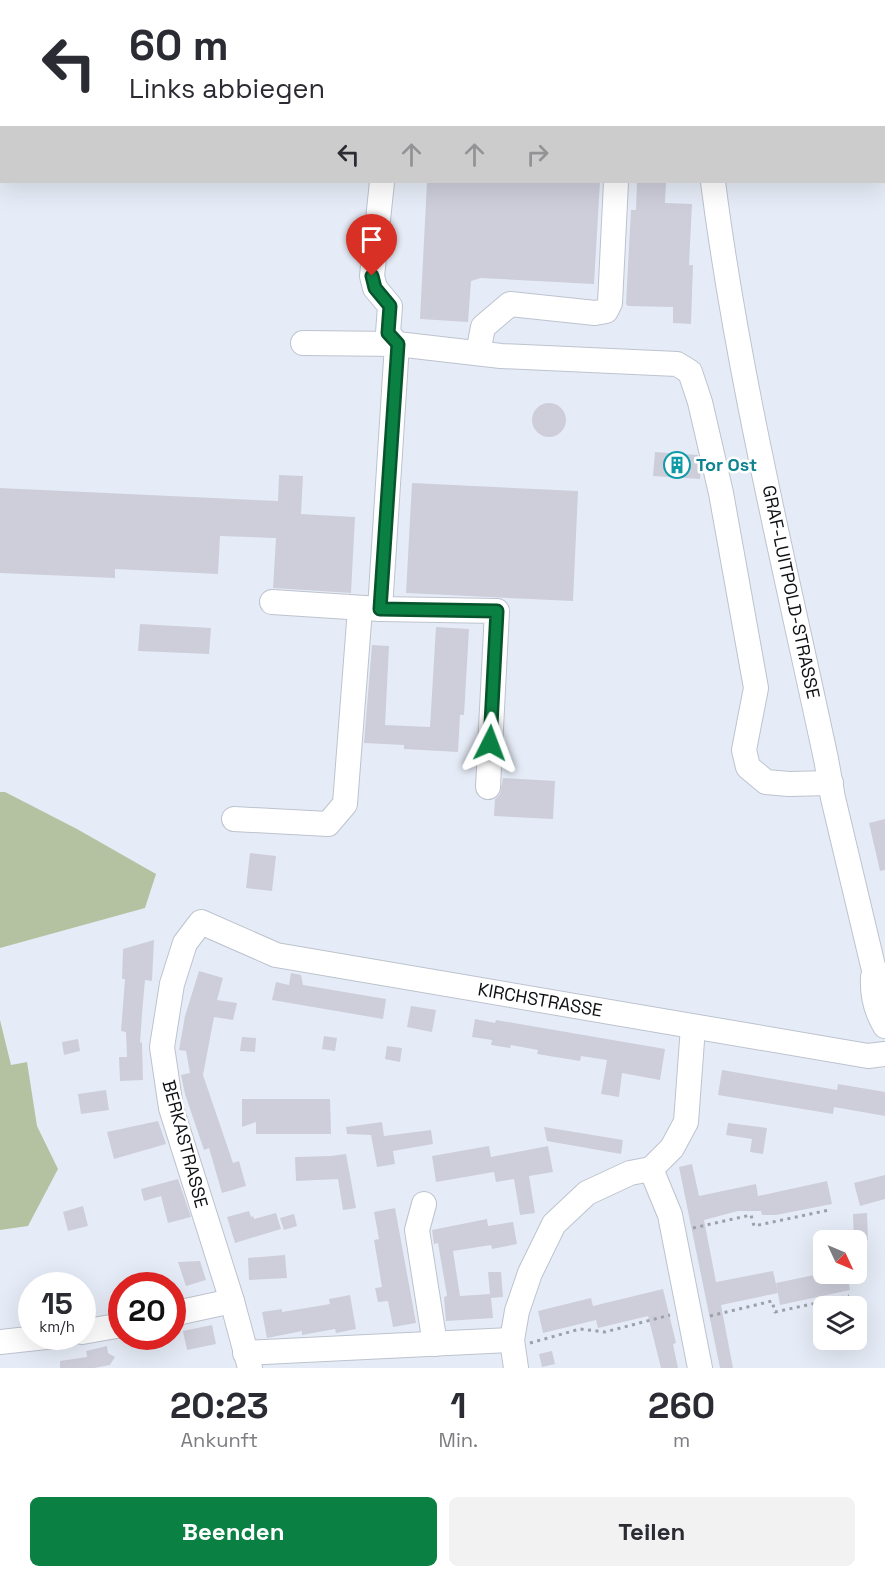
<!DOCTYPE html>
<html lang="de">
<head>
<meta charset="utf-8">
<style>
	body { margin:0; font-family:"Space Grotesk",sans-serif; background:#f2f2f3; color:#2b2b33; height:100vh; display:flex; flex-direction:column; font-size:22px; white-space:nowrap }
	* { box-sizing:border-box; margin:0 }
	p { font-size:20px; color:#7c7c81 }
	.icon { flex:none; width:33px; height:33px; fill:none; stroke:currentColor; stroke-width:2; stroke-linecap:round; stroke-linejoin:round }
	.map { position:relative; height:1368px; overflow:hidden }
	.panel { display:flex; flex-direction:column; background:#fff; flex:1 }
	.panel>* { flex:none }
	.banner { position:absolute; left:0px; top:0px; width:885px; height:183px; box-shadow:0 6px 24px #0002; background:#fff; color:#2b2b33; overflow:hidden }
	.needle { width:39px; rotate:134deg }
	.tools { position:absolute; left:813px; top:1230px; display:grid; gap:12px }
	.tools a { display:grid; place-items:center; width:54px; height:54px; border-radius:9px; background:#fff; box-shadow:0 6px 24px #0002; font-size:30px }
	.speed { position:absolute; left:18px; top:1272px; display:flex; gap:12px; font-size:30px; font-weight:700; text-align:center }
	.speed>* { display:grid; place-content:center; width:78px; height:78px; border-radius:50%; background:#fff; box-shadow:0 6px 24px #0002; line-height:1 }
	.speed small { font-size:15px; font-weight:400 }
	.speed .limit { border:9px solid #d22; background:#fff; color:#111 }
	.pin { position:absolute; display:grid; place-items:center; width:51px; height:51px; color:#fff; margin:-62px -26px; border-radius:50% 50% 50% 0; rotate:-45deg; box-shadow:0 0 6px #0007 }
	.pin .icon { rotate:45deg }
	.me { position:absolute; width:66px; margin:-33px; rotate:3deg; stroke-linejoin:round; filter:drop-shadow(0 0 4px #0008) }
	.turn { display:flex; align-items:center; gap:21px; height:126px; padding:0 30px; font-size:27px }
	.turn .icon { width:78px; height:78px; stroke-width:2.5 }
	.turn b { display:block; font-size:42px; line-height:51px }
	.lanes { display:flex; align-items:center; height:57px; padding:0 30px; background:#0003; justify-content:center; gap:30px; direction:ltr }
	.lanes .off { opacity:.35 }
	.eta { display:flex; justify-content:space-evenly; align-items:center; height:102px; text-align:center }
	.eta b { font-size:36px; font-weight:800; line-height:42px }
	.primary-button { display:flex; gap:12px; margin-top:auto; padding:12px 30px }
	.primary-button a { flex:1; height:69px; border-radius:9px; background:#0b8043; color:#fff; font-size:24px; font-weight:800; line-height:69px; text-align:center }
	.primary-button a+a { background:#f2f2f3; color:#2b2b33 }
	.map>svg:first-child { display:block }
	.green { fill:#b4c2a2 }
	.building { fill:#cdceda }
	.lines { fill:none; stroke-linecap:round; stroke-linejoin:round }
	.minor-casing { stroke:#bdc3ce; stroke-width:26 }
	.path { stroke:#9ca0a8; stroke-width:3; stroke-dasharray:3 4.5; stroke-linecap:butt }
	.minor { stroke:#fff; stroke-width:24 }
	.route-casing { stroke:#07532c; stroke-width:15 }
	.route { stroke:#0b8043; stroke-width:10 }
	.labels { text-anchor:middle; stroke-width:5; stroke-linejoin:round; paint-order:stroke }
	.culture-label { font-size:18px; font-weight:bold; fill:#0d838f; stroke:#fff; text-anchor:start }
	.street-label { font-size:18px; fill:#0e1013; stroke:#fff }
</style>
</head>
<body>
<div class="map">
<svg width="885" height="1368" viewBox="0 0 885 1368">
	<rect width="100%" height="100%" fill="#e6ecf7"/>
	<g class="green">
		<polygon points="0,792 5,792 77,829 156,874 145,908 0,948"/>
		<polygon points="0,1020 11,1065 27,1062 37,1126 58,1169 28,1226 0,1230"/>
	</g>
	<g class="building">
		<polygon points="427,182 600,182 594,284 481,278 471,281 468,322 420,319"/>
		<polygon points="637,182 666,182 665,203 692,204 689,265 693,265 691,324 673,323 673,307 628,306 626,304 631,210 636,210"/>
		<circle cx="549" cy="420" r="17"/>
		<polygon points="655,452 698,455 701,468 700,479 653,476"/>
		<polygon points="279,475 303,476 301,514 355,517 351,593 273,588 276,538 220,536 218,574 115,569 115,578 0,573 0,488 278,501"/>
		<polygon points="412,483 578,491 573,601 406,593"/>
		<polygon points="140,624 211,628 209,654 138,651"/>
		<polygon points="436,627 469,629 464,715 460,715 458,752 404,749 404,745 364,743 372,645 389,646 385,725 430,727"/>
		<polygon points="503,778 555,781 553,819 494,816 495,799 500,794"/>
		<polygon points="885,819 885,870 880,871 869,823"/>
		<polygon points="250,853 276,856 272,891 246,888"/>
		<polygon points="154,940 152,981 145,980 142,1014 140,1043 142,1042 143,1080 120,1081 119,1057 127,1057 126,1032 121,1031 125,979 122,979 123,949"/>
		<polygon points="199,971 223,978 217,1000 237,1003 233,1020 214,1017 203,1075 233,1163 239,1161 246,1186 222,1193 209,1148 204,1150 185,1094 181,1075 190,1073 186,1051 179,1050 185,1016"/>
		<polygon points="291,973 301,975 303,985 386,999 383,1019 272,1000 276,982 289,985"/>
		<polygon points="411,1006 436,1010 432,1032 407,1027"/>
		<polygon points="475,1019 495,1023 496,1020 665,1049 660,1080 622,1073 619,1097 601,1094 607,1060 581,1056 580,1061 537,1054 538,1050 511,1045 510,1048 491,1045 492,1040 472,1037"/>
		<polygon points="324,1036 337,1038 335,1051 322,1049"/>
		<polygon points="242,1037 256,1038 255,1052 240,1051"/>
		<polygon points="78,1039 80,1051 64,1055 62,1042"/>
		<polygon points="387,1046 402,1048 400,1062 385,1059"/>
		<polygon points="722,1070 837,1090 838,1084 885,1092 885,1116 834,1107 833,1114 718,1095"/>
		<polygon points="106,1090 109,1110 81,1114 78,1094"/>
		<polygon points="242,1099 330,1099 331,1134 256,1134 256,1122 242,1127"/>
		<polygon points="158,1121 166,1144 114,1159 107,1132"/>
		<polygon points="382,1122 384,1136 431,1130 433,1144 393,1151 395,1164 377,1167 371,1135 347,1134 346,1127"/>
		<polygon points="728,1123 767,1128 763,1154 750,1152 752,1139 726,1135"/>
		<polygon points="544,1127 623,1140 621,1154 547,1141"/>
		<polygon points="489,1146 491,1157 548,1146 553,1172 529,1176 535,1213 520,1215 514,1179 496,1182 494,1172 436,1182 432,1156"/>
		<polygon points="346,1154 356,1208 343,1210 338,1179 296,1181 295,1157 331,1156"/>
		<polygon points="692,1164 699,1196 756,1184 758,1196 827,1181 832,1204 776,1215 762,1215 761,1211 738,1211 704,1220 716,1282 773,1271 778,1293 721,1305 733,1368 720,1368 679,1167"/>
		<polygon points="885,1175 885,1199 860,1206 854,1183"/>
		<polygon points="178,1179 191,1217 168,1223 161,1196 144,1201 141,1189"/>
		<polygon points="83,1206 88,1226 68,1231 63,1212"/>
		<polygon points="395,1208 416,1323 393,1327 388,1301 378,1302 375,1288 382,1287 374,1240 379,1239 374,1212"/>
		<polygon points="249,1211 251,1217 253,1216 254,1219 276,1213 281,1229 235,1243 227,1217"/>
		<polygon points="867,1213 868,1240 854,1240 853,1214"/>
		<polygon points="294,1214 297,1226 284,1230 280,1218"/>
		<polygon points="487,1219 488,1226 513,1222 517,1244 492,1249 491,1245 453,1251 460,1296 490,1294 488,1272 501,1272 503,1297 491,1298 493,1318 446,1321 444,1297 447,1296 438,1243 434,1244 432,1230"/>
		<polygon points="285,1255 287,1278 249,1280 248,1258"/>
		<polygon points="200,1261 206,1280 186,1286 178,1262"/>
		<polygon points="819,1274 847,1274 850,1290 780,1305 776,1283"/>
		<polygon points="663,1289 676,1343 673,1344 678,1368 661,1368 648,1316 598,1328 596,1320 543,1333 538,1311 591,1298 593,1306"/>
		<polygon points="350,1295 356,1329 336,1333 335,1329 302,1335 302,1331 267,1338 262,1312 282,1309 282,1312 330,1304 329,1299"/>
		<polygon points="212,1325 216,1344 187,1350 183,1331"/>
		<polygon points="107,1346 108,1353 115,1357 110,1365 94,1368 60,1368 60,1361 87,1357 86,1351"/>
		<polygon points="552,1351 555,1364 542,1367 539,1354"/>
	</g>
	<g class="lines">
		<defs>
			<g id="minor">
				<polyline points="695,0 695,2"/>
				<polyline points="401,2 401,0"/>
				<polyline points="382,182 372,276 375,288 390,306 388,333 397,344 501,356 677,364 690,372 700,402 721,493 756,688 744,750 748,767 766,782 789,784 831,783"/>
				<path d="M713 182C738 376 785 567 826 759L833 798 873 966 885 995"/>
				<polyline points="478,353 483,327 510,304 595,313 606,311 610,303 616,182"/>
				<polyline points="272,602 380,609 397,344 303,343"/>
				<polyline points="380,609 497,611 488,787"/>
				<polyline points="234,819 328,824 345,804 360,609"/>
				<path d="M873 977C872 995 876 1011 885 1026"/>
				<polyline points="651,1169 670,1215 700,1368"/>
				<polyline points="424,1204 417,1230 435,1344"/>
				<polyline points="172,1314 232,1301"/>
				<polyline points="82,1332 122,1325"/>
				<polyline points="0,1342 55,1336"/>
				<polyline points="245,1353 512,1340"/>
				<polyline points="250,1368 232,1301 171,1108 162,1047 172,984 185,943 201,922 276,955 868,1056 885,1054"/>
				<polyline points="516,1368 512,1340 517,1311 530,1273 554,1224 587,1193 630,1173 651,1169 672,1148 686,1122 693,1027"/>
			</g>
		</defs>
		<use href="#minor" class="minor-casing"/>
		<g class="path">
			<polyline points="693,1228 751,1215 754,1226 829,1210"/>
			<polyline points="710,1316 772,1301 775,1312 849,1296"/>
			<polyline points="530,1343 580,1329 605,1332 670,1315"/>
		</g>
		<use href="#minor" class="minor"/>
	</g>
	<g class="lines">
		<defs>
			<polyline id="route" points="372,276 375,288 390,306 388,333 398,344 380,609 497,611 490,743"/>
		</defs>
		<use href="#route" class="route-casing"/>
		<use href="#route" class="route"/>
	</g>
	<defs>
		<symbol id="building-ring" viewBox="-11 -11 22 22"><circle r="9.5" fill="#fff" stroke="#0f9aa8" stroke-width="1.5"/><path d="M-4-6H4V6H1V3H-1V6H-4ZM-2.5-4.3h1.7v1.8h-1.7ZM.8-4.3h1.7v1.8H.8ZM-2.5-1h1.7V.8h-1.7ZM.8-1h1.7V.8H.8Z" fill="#0f9aa8"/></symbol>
	</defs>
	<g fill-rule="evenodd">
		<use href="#building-ring" x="662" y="450" width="30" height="30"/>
	</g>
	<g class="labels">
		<g class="culture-label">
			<text x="696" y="471">Tor Ost</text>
		</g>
		<g class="street-label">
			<text transform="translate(791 592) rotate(78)" y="6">GRAF-LUITPOLD-STRASSE</text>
			<text transform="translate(540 1000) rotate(10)" y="6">KIRCHSTRASSE</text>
			<text transform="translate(185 1144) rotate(75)" y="6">BERKASTRASSE</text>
		</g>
	</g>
</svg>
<div class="tools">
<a><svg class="needle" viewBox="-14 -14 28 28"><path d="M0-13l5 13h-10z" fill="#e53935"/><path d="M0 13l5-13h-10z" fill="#7c7c81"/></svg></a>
<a><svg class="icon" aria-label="layers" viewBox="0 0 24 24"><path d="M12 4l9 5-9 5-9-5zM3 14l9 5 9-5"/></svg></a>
</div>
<div class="speed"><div>15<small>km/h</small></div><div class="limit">20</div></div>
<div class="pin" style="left:372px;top:276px;background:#d93025"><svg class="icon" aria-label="arrive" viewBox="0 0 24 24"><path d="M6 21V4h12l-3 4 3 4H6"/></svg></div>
<svg class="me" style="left:490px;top:743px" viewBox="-20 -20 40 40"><path d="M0-17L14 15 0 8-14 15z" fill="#0b8043" stroke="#fff" stroke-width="4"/></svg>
<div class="banner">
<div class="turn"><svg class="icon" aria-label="left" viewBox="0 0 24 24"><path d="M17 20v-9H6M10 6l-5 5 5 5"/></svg><div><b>60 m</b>Links abbiegen</div></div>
<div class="lanes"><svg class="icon" aria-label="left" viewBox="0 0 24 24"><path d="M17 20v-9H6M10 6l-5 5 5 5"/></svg><svg class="icon off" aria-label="ahead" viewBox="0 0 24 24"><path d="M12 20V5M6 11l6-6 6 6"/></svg><svg class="icon off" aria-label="ahead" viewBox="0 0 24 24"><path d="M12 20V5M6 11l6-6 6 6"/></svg><svg class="icon off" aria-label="right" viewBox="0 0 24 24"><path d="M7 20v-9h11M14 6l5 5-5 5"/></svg></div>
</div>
</div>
<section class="panel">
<div class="eta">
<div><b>20:23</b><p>Ankunft</p></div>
<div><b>1</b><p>Min.</p></div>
<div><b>260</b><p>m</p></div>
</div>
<div class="primary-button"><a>Beenden</a><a>Teilen</a></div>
</section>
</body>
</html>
